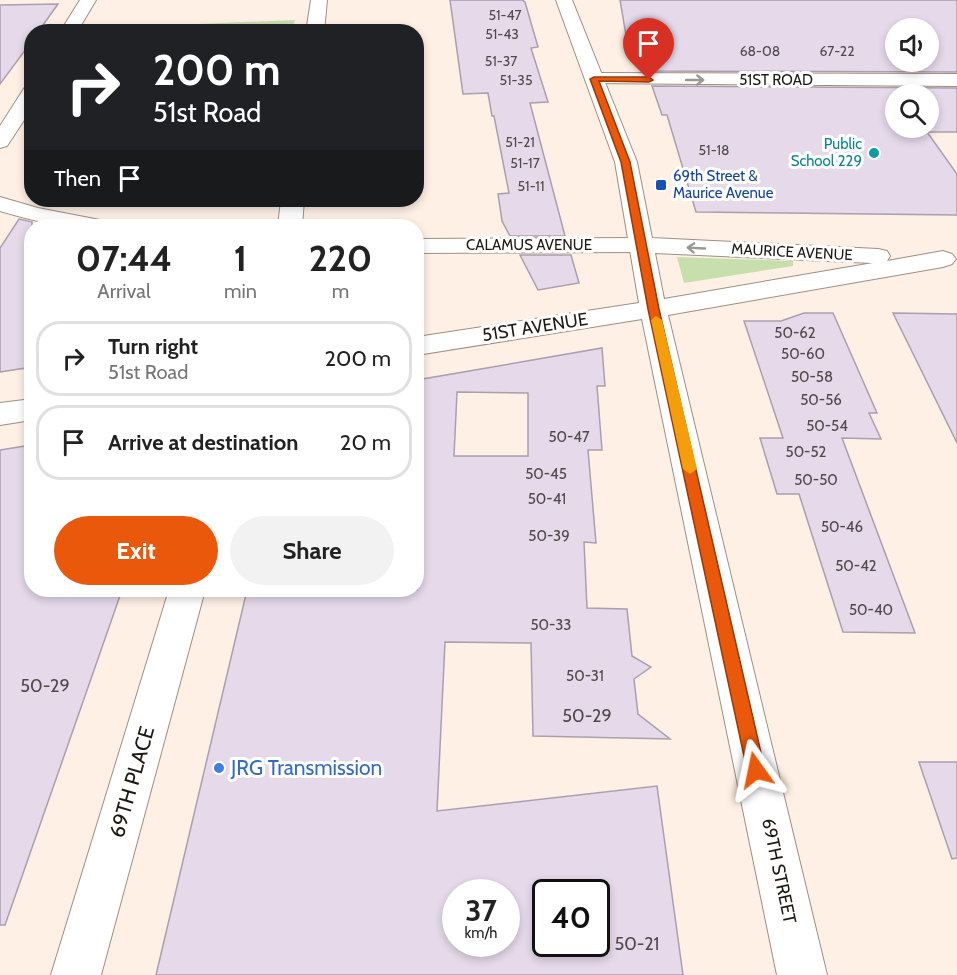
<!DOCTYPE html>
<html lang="en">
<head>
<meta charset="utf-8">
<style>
	body { margin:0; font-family:Cabin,sans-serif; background:#f2f2f2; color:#222; height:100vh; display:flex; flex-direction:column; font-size:22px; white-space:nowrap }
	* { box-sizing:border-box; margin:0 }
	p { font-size:20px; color:#767676 }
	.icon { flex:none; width:33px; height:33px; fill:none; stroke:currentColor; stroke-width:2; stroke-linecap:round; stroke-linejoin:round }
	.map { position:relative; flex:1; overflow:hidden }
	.drawer { position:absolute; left:24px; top:219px; width:400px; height:378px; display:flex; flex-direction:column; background:#fff; border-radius:24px; box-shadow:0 3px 9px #0003 }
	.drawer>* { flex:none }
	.top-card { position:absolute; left:24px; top:24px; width:400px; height:183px; border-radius:24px; box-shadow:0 3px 9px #0003; background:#202124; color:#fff; overflow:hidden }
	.controls { position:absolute; left:885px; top:18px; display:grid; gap:12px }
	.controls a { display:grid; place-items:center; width:54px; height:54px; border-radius:50%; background:#fff; box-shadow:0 3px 9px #0003; font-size:30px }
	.speed { position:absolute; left:442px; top:879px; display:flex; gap:12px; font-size:30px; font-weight:700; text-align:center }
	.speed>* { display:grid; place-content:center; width:78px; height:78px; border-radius:50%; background:#fff; box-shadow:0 3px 9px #0003; line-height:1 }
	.speed small { font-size:15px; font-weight:400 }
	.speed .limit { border:3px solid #111; border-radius:9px; background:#fff; color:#111 }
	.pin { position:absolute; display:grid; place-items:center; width:51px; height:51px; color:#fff; margin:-62px -26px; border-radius:50% 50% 50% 0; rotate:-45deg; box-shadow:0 0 6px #0007 }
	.pin .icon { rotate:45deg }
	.me { position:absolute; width:66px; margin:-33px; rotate:348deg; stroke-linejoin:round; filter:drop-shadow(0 0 4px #0008) }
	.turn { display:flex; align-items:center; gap:21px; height:126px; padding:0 30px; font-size:27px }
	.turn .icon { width:78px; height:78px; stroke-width:2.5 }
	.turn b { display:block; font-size:42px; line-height:51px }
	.then { display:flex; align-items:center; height:57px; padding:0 30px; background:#0003; gap:12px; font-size:22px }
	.eta { display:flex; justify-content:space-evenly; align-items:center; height:102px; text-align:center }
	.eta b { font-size:36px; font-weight:700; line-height:42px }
	.cta { display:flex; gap:12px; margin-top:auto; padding:12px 30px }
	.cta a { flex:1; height:69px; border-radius:36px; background:#ea580c; color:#fff; font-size:24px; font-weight:700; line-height:69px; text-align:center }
	.cta a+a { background:#f2f2f2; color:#222 }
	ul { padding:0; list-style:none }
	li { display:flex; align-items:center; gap:18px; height:75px; margin:0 12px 9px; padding:0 18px; border:3px solid #e0e0e0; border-radius:24px }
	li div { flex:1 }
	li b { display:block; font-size:22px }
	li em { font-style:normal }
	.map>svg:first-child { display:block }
	.green { fill:#c7dfad }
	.building { fill:#e5d9ea; stroke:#aa9faf; stroke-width:1.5; fill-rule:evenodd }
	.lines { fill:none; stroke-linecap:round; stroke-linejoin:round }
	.street-casing { stroke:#9f8f82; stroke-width:2 }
	.secondary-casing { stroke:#9f8f82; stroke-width:2 }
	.street { fill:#fff; fill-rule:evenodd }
	.secondary { fill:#fff; fill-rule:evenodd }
	.oneway { stroke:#9a9895 }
	.route { fill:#ea580c; stroke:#983908; stroke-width:1.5 }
	.slow { fill:#f59e0b }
	.culture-dot { fill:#0f9aa8; stroke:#fff; stroke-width:2 }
	.transit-dot { fill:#1a4fb4; stroke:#fff; stroke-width:2 }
	.shop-dot { fill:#3f7fe0; stroke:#fff; stroke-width:2 }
	.labels { text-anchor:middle; stroke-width:6; stroke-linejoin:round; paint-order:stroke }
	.far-number-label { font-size:14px; fill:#50494a }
	.far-street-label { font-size:15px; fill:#1f1914; stroke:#fff }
	.far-culture-label { font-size:15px; fill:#0d838f; stroke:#fff; text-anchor:end }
	.far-transit-label { font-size:15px; fill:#164399; stroke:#fff; text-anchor:start }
	.number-label { font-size:15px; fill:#50494a }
	.street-label { font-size:18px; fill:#1f1914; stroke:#fff }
	.near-number-label { font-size:18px; fill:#50494a }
	.near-shop-label { font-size:21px; fill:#366cbe; stroke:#fff; text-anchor:start }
	.near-street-label { font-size:21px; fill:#1f1914; stroke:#fff }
</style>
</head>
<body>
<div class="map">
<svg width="957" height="975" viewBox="0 0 957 975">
	<rect width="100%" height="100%" fill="#fef0e5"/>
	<g class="green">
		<polygon points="295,20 292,31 193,31 197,24"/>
		<polygon points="677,257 793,261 793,266 684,283"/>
	</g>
	<g class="building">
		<polygon points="450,0 522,0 525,2 538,47 531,48 548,102 530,103 565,236 510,236 502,221 498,194 509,193 494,116 492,116 488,93 463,94"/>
		<path d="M620 0H957V72L647 71 643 53H629ZM896 28H928V62H896Z"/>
		<polygon points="58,4 38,32 32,32 32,41 0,84 0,5"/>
		<path d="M652 86 957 88V132H927L957 174V215L696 212 667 115H662ZM896 94H928V128H896Z"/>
		<polygon points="19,219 32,222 32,367 0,372 0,248"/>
		<polygon points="520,255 571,255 579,283 538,290"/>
		<polygon points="804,313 833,313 877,413 869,413 881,439 842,438 915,633 843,632 799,494 777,494 760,438 783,438 744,321 781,321"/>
		<polygon points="893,313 957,314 957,443"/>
		<path d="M602 348 605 386H597L602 450H588L596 543 584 542 587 608 627 609 632 656 651 667 634 679 638 714 670 739 533 736 531 643 445 642 437 811 657 786 683 975H156L247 590H417V380ZM457 392 528 393V456H454ZM456 892H507V944H456ZM546 892H597V944H546Z"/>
		<polygon points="32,445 32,590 122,590 5,925 0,925 0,450"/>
		<polygon points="919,762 957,762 957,858 952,859"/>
	</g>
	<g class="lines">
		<defs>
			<g id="street">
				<polygon points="80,0 96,0 77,32 60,32"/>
				<polygon points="311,0 327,0 324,32 306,32"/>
				<polygon points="594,73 957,74 957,86 587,83 585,79 587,75"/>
				<polygon points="32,85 32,108 7,146 0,148 0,126 25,87"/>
				<path d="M0 197 38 208 105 221 109 226C72 230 36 222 0 211Z"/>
				<polygon points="281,200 304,200 302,226 278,226"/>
				<polygon points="640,238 649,240 652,245 649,250 640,252 417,253 417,239"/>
				<polygon points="169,590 205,590 101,975 51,975"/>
			</g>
			<g id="secondary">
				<path d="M556 0H572L637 162 652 238 878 249 887 251 890 256 887 261 943 251 952 254 956 259 952 264 943 267 668 315 827 975H777L642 319 417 355V337L639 303 615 162ZM655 253 873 263 664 299Z"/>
				<polygon points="32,399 32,420 0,425 0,403"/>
			</g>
		</defs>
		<use href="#street" class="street-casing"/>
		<use href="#secondary" class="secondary-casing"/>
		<use href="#street" class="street"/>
		<use href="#secondary" class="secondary"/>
	</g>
	<defs><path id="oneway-shaft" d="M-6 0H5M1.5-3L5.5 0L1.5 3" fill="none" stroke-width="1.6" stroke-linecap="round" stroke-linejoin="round" transform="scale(1.5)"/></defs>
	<g class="oneway">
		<use href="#oneway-shaft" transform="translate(695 80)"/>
		<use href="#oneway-shaft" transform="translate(696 248) rotate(-177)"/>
	</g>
	<polygon class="route" points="594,77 649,77 653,80 649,82 599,81 630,162 659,309 765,770 763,776 756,779 750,776 747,770 648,309 621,162 590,79"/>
	<polygon class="slow" points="656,316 662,320 697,469 690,474 683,469 651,320"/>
	<circle class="culture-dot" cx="874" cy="153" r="6"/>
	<rect class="transit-dot" x="655" y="179" width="12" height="12" rx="3"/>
	<circle class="shop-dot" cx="219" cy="768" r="6"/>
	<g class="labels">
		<g class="far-number-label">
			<text x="505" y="20">51-47</text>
			<text x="502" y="39">51-43</text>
			<text x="760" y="56">68-08</text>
			<text x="837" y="56">67-22</text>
			<text x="501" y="66">51-37</text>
			<text x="516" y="85">51-35</text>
			<text x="520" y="147">51-21</text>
			<text x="714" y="155">51-18</text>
			<text x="525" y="168">51-17</text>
			<text x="531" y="191">51-11</text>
		</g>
		<g class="far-street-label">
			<text x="776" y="85">51ST ROAD</text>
			<text x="529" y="250">CALAMUS AVENUE</text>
			<text transform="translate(792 252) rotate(3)" y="5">MAURICE AVENUE</text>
		</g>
		<g class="far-culture-label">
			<text x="862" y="149">Public<tspan x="862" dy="17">School 229</tspan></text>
		</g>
		<g class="far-transit-label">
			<text x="673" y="181">69th Street &amp;<tspan x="673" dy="17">Maurice Avenue</tspan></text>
		</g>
		<g class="number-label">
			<text x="795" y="338">50-62</text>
			<text x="803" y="359">50-60</text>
			<text x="812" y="382">50-58</text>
			<text x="821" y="405">50-56</text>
			<text x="827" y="431">50-54</text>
			<text x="569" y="442">50-47</text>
			<text x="806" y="457">50-52</text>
			<text x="546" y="479">50-45</text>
			<text x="816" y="485">50-50</text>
			<text x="547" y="504">50-41</text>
			<text x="842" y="532">50-46</text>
			<text x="549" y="541">50-39</text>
			<text x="856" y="571">50-42</text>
			<text x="871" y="615">50-40</text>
			<text x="551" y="630">50-33</text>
			<text x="585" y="681">50-31</text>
		</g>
		<g class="street-label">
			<text transform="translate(535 327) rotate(-9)" y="6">51ST AVENUE</text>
			<text transform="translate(779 871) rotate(78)" y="6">69TH STREET</text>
		</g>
		<g class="near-number-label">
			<text x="45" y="692">50-29</text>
			<text x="587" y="722">50-29</text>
			<text x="637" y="950">50-21</text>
		</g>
		<g class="near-shop-label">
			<text x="231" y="775">JRG Transmission</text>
		</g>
		<g class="near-street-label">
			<text transform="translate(132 782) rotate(-74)" y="7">69TH PLACE</text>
		</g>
	</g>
</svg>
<div class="controls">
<a><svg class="icon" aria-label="sound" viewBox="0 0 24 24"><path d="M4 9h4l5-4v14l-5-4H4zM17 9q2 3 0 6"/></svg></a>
<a><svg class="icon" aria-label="search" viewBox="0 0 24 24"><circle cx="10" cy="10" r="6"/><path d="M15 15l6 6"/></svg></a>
</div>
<div class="speed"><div>37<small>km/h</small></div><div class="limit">40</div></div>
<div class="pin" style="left:649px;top:80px;background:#d93025"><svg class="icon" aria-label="arrive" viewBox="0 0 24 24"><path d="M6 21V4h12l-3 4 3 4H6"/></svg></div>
<svg class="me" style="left:756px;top:770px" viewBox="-20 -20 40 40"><path d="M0-17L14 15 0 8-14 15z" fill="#ea580c" stroke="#fff" stroke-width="4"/></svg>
<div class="top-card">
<div class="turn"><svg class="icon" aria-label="right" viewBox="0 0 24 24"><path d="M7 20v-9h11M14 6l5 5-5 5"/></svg><div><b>200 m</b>51st Road</div></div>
<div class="then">Then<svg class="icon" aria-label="arrive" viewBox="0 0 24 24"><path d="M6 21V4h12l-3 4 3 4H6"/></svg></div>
</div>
<section class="drawer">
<div class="eta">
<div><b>07:44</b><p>Arrival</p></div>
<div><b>1</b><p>min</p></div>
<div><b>220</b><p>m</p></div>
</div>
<ul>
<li><svg class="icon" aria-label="right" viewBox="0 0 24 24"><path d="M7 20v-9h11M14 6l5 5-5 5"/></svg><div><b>Turn right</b><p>51st Road</p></div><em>200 m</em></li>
<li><svg class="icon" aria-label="arrive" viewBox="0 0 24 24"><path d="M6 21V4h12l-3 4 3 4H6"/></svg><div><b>Arrive at destination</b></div><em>20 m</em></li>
</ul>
<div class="cta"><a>Exit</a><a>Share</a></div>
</section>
</div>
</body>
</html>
